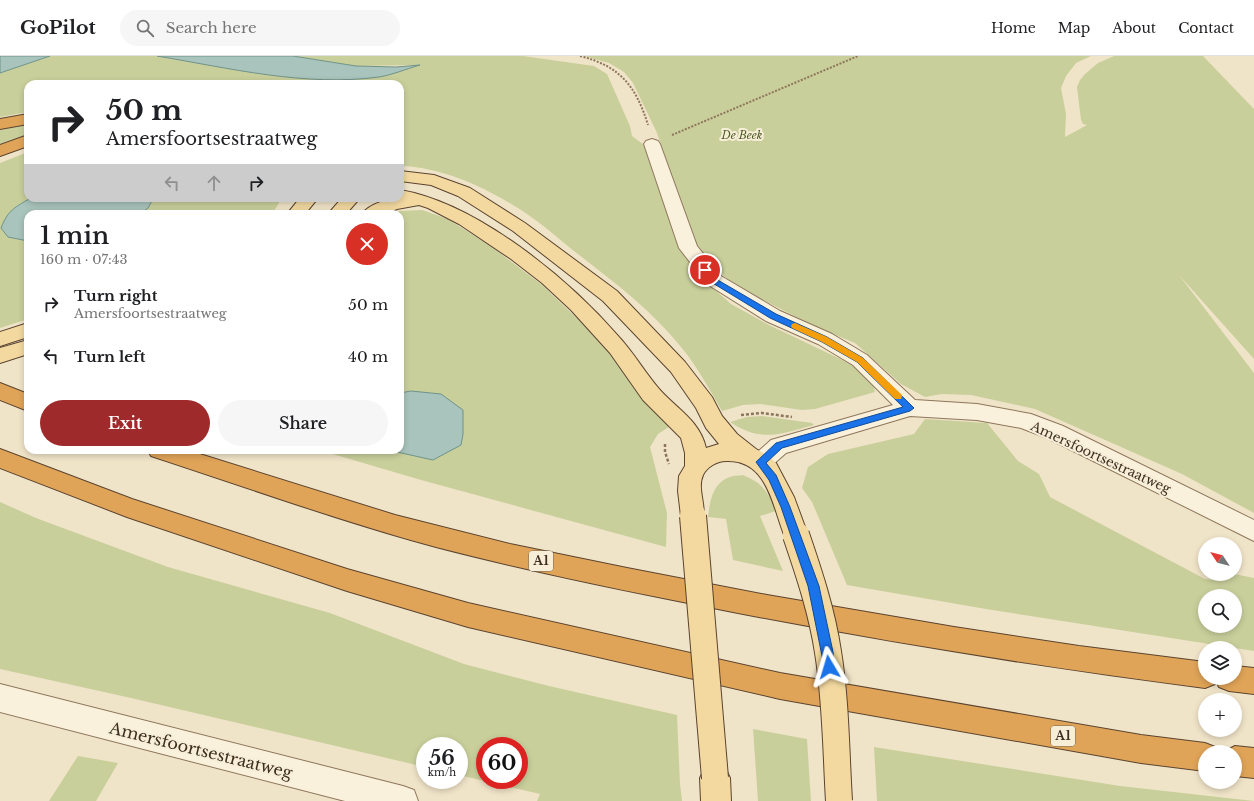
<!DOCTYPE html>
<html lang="en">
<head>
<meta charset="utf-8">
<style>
	body { margin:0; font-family:"Libre Baskerville",serif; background:#f6f6f6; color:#202124; height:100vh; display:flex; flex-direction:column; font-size:15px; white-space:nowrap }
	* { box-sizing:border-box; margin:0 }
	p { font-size:13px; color:#757577 }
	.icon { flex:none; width:22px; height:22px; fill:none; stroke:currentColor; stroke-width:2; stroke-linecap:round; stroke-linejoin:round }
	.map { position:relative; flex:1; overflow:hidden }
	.panel { position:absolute; left:24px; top:154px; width:380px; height:244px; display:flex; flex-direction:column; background:#fff; border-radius:12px; box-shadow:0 2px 6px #0003 }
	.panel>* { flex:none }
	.top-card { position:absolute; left:24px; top:24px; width:380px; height:122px; border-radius:12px; box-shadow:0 2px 6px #0003; background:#fff; color:#202124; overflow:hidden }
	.needle { width:26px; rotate:305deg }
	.controls { position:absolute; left:1198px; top:481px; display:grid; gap:8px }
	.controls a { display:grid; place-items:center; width:44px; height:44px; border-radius:50%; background:#fff; box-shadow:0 2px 6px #0003; font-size:20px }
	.speed { position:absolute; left:416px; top:681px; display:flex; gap:8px; font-size:20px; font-weight:700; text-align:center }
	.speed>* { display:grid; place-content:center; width:52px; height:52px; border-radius:50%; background:#fff; box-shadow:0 2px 6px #0003; line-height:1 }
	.speed small { font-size:10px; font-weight:400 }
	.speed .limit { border:6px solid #d22; background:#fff; color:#111 }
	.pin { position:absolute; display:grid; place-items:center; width:34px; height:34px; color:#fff; margin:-17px; border:2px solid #fff; border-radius:50%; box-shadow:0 1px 4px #0007 }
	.me { position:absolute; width:44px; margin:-22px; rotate:353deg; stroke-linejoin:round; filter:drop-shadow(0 0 3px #0008) }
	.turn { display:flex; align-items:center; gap:14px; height:84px; padding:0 16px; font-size:18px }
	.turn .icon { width:52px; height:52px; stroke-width:2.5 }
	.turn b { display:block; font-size:28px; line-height:34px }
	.lanes { display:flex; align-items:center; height:38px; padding:0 16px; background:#0003; justify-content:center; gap:20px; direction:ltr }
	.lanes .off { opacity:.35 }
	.round { display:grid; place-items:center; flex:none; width:42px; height:42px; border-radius:21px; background:#f6f6f6 }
	.head { display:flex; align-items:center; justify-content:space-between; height:68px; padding:0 16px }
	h1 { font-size:24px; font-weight:600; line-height:30px }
	.button { display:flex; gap:8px; margin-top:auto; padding:8px 16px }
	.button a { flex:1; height:46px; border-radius:24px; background:#9e2a2b; color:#fff; font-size:16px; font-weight:600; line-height:46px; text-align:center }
	.button a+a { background:#f6f6f6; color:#202124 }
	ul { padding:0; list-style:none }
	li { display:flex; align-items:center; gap:12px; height:52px; padding:0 16px }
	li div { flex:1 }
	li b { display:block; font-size:15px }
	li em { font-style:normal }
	header { display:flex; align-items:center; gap:24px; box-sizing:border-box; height:56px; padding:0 20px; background:#fff; border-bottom:1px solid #e0e0e0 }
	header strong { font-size:19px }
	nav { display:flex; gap:22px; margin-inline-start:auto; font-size:14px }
	.search { width:280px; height:36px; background:#f6f6f6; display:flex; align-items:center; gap:10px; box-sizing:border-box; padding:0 14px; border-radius:22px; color:#757577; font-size:15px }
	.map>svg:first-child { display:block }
	.green { fill:#c9cf9b; fill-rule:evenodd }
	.water { fill:#a9c4bc; stroke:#6f938a }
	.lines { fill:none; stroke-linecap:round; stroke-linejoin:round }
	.street-casing { stroke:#8d765c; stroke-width:2 }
	.primary-casing { stroke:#5b4430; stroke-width:2 }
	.highway-casing { stroke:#5b4430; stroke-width:2 }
	.path-far1 { stroke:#8d765c; stroke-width:2; stroke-dasharray:2 1.5; stroke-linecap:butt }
	.path { stroke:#8d765c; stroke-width:2.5; stroke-dasharray:3 2; stroke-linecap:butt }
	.street { fill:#faf1dc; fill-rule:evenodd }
	.primary { fill:#f3d9a0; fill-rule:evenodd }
	.highway { fill:#e0a458; fill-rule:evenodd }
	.primary-bridge-casing { stroke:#5b4430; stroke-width:28; stroke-linecap:butt }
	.primary-bridge { stroke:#f3d9a0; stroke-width:26 }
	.route { fill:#1a73e8; stroke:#114b97 }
	.slow { fill:#f59e0b }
	.labels { text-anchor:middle; stroke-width:4; stroke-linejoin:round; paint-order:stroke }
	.far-park-label { font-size:11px; font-style:italic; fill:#4d5a26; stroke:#f7eed8 }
	.shield { fill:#f7eed8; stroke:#756857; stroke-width:1 }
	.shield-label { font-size:12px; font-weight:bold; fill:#3d2e20 }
	.street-label { font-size:13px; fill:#3d2e20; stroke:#f7eed8 }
	.near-street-label { font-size:16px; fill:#3d2e20; stroke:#f7eed8 }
</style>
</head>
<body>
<header>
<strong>GoPilot</strong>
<div class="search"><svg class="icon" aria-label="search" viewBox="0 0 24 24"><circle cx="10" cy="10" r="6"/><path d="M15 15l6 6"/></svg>Search here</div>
<nav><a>Home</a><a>Map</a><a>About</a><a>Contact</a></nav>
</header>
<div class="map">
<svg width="1254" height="745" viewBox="0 0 1254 745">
	<rect width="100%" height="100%" fill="#f0e4c8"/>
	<g class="green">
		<path d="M50 0H157L266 18 346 23 380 20 417 9 356 10 293 0H523L594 10 607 18 630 70 632 80 648 92 706 226 731 248 769 269 855 310 873 328 875 336 815 353 802 354 761 348 743 349 722 355C709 333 697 310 681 291 653 256 618 229 583 202 562 186 543 168 521 154 485 131 442 111 400 110V28H28V56L0 61V17Z"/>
		<polygon points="584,0 1091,0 1076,7 1066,20 1061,32 1066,58 1065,81 1087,69 1083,68 1081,64 1077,31 1080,24 1085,18 1098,7 1114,0 1203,0 1254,53 1254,303 1179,219 1254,317 1254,457 1182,418 1035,353 971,339 942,338 925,341 901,328 855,287 814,270 763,244 729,224 703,202 695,189 657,77 633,27 624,16 609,7"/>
		<polygon points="28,68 28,79 0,89 0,74"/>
		<path d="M28 96V142H31C15 151 8 154 1 172L8 181 28 185V263L0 272V107Z"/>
		<polygon points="153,142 282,142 272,158 140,158 148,152"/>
		<polygon points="422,154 448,163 492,191 542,229 582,267 608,294 672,369 658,378 650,391 667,457 666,491 421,424 319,394 388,394 433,404 411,335 400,337 400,158 390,158 400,155"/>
		<path d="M762 360 812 367 814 369C781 378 761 387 730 366L747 361Z"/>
		<path d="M925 363 987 367 1018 405 1039 418 1050 441 1205 523 1219 524 1215 518H1234L1254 522V595L986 553 847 529 812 446 802 432 808 411 828 398 914 378ZM1205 540H1235V570H1205Z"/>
		<path d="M743 419C764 428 767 435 776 455L760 460 783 515 733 504 726 463 708 461C710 446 712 427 730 421 734 419 739 420 743 419Z"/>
		<path d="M0 446 36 462 168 511 330 557 464 608 549 630 677 659 680 728 682 745H537L540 738 459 719V690H425V711L131 642 0 613ZM485 690H519V724H485Z"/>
		<polygon points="753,673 807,683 811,745 758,745"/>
		<polygon points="874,691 1120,730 1254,745 877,745"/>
		<polygon points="78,700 118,707 96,745 49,745"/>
	</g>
	<g class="water">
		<polygon points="0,0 50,0 0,17"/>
		<path d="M157 0H293L356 10 396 11 420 9C406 13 392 19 379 21 305 31 229 12 157 0Z"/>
		<path d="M31 142H153V143L148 152 140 158H28V185L8 181 1 172C8 154 15 151 31 142Z"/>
		<polygon points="411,335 441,338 463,354 463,378 461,389 433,404 388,394 400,394 400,337"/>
	</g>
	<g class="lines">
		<defs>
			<g id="street">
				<polygon points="652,83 658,85 660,88 697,190 721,220 780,255 832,278 867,299 915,344 977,348 1031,358 1063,370 1254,464 1254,485 1047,382 1021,372 977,364 910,360 786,397 769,412 761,415 753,412 750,406 753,400 771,384 893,349 853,309 818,288 766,265 707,228 679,192 644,88 646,85"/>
				<polygon points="0,628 403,730 414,734 418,745 345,745 0,656"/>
			</g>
			<g id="primary">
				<path d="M400 115 434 119 470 132 525 167 617 235 685 306 712 341 722 360 737 378 756 393 770 401 776 407 794 441 808 479 805 486 796 489 787 486C773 456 770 403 726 405 717 405 707 411 703 419 696 435 709 452 701 467L693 470 685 467 681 460 678 435 679 420 685 410V397L681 382 643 344 610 297 571 254 542 227 511 203 459 168 428 152 419 149 397 153 385 158H362C369 148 390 142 400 142V134C477 147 569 223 619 281 634 297 645 317 660 334 677 353 700 365 706 392L719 388 706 372 696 352 671 316 603 245 513 175 458 140 431 129 400 125Z"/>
				<polygon points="300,142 318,142 305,158 287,158"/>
				<polygon points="342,142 360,142 346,158 328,158"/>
				<polygon points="28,267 28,281 0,290 0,276"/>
				<polygon points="28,284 28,298 0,307 0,292"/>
				<polygon points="715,707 725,712 730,722 731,745 701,745 700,722 705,712"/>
			</g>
			<g id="highway">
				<polygon points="28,58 28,68 0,73 0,63"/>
				<polygon points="28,79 28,90 0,100 0,89"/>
				<polygon points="0,327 28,338 28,355 0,344"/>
				<polygon points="0,393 132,443 347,513 468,547 780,617 1141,679 1205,687 1215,691 1217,696 1205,696 1205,715 1141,707 780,643 468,571 347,535 127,461 0,412"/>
				<path d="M148 394H187L395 459 510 488 627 512 767 539 954 571 1079 590 1205 606V622H1235V610L1254 612V638L1229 635 1219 631 1216 624 1215 628 1205 632C1049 612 893 587 738 557 637 537 536 517 436 491 340 465 246 431 151 400Z"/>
				<polygon points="1235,690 1254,692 1254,722 1235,720 1235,696 1224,696"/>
			</g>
		</defs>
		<use href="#street" class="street-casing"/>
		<use href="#primary" class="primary-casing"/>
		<use href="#highway" class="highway-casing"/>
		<g class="path-far1">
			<path d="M580 0C620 10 636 30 648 69"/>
			<polyline points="672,79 858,0"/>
		</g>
		<g class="path">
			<polyline points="741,359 762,357 792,361"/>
			<polyline points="665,388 665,396 669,408"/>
		</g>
		<use href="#street" class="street"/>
		<use href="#primary" class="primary"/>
		<use href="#highway" class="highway"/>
		<defs>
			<g id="primary-bridge">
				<polyline points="693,460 715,722"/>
				<path d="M796 479C809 517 822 556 828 596 836 645 836 696 839 745"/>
			</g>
		</defs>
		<use href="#primary-bridge" class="primary-bridge-casing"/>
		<use href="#primary-bridge" class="primary-bridge"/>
	</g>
	<polygon class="route" points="705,211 708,212 716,223 776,258 827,281 863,302 914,352 910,355 782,392 766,407 776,419 790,451 819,530 833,596 835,611 833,615 829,616 825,615 808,530 781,451 769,424 756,406 776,387 903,351 857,306 822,286 770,262 711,226 701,214"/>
	<polygon class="slow" points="795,267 827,281 863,302 901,338 902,340 901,343 895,343 857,306 822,286 792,272 791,270 792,268"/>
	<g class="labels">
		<g class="far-park-label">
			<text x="742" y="83">De Beek</text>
		</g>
		<g class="shield">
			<rect x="529" y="495" width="24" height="20" rx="3"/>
			<rect x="1051" y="670" width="24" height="20" rx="3"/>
		</g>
		<g class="shield-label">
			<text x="541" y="509">A1</text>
			<text x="1063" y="684">A1</text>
		</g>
		<g class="street-label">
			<text transform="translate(1101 401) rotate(25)" y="5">Amersfoortsestraatweg</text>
		</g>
		<g class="near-street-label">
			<text transform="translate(201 694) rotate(14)" y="6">Amersfoortsestraatweg</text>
		</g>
	</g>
</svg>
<div class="controls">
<a><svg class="needle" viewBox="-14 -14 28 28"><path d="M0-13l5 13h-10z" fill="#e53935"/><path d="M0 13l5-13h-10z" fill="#757577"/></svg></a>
<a><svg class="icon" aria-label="search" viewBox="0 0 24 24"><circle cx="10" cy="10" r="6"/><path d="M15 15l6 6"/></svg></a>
<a><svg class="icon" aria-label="layers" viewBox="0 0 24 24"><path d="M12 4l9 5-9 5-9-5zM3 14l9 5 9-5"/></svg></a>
<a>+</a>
<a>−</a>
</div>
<div class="speed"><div>56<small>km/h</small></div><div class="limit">60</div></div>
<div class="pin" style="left:705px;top:214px;background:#d93025"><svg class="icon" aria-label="arrive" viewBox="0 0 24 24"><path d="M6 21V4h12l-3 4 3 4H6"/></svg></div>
<svg class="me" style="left:829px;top:611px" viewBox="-20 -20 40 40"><path d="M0-17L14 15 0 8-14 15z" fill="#1a73e8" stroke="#fff" stroke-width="4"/></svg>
<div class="top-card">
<div class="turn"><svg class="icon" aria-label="right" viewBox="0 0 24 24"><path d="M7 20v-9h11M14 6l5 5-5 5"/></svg><div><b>50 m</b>Amersfoortsestraatweg</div></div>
<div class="lanes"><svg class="icon off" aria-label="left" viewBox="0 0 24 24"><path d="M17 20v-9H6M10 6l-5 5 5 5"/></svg><svg class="icon off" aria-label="ahead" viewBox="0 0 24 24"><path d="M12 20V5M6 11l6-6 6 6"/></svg><svg class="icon" aria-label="right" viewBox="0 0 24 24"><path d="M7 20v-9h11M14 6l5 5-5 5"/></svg></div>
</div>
<section class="panel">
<div class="head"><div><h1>1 min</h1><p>160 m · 07:43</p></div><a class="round" style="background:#d93025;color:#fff"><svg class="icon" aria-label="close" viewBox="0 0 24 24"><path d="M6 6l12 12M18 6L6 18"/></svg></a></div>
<ul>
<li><svg class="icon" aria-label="right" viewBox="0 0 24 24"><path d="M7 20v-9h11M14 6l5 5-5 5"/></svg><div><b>Turn right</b><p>Amersfoortsestraatweg</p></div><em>50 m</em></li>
<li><svg class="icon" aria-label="left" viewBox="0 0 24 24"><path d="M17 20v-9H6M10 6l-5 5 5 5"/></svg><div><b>Turn left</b></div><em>40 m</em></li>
</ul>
<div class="button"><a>Exit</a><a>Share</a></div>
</section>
</div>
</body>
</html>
